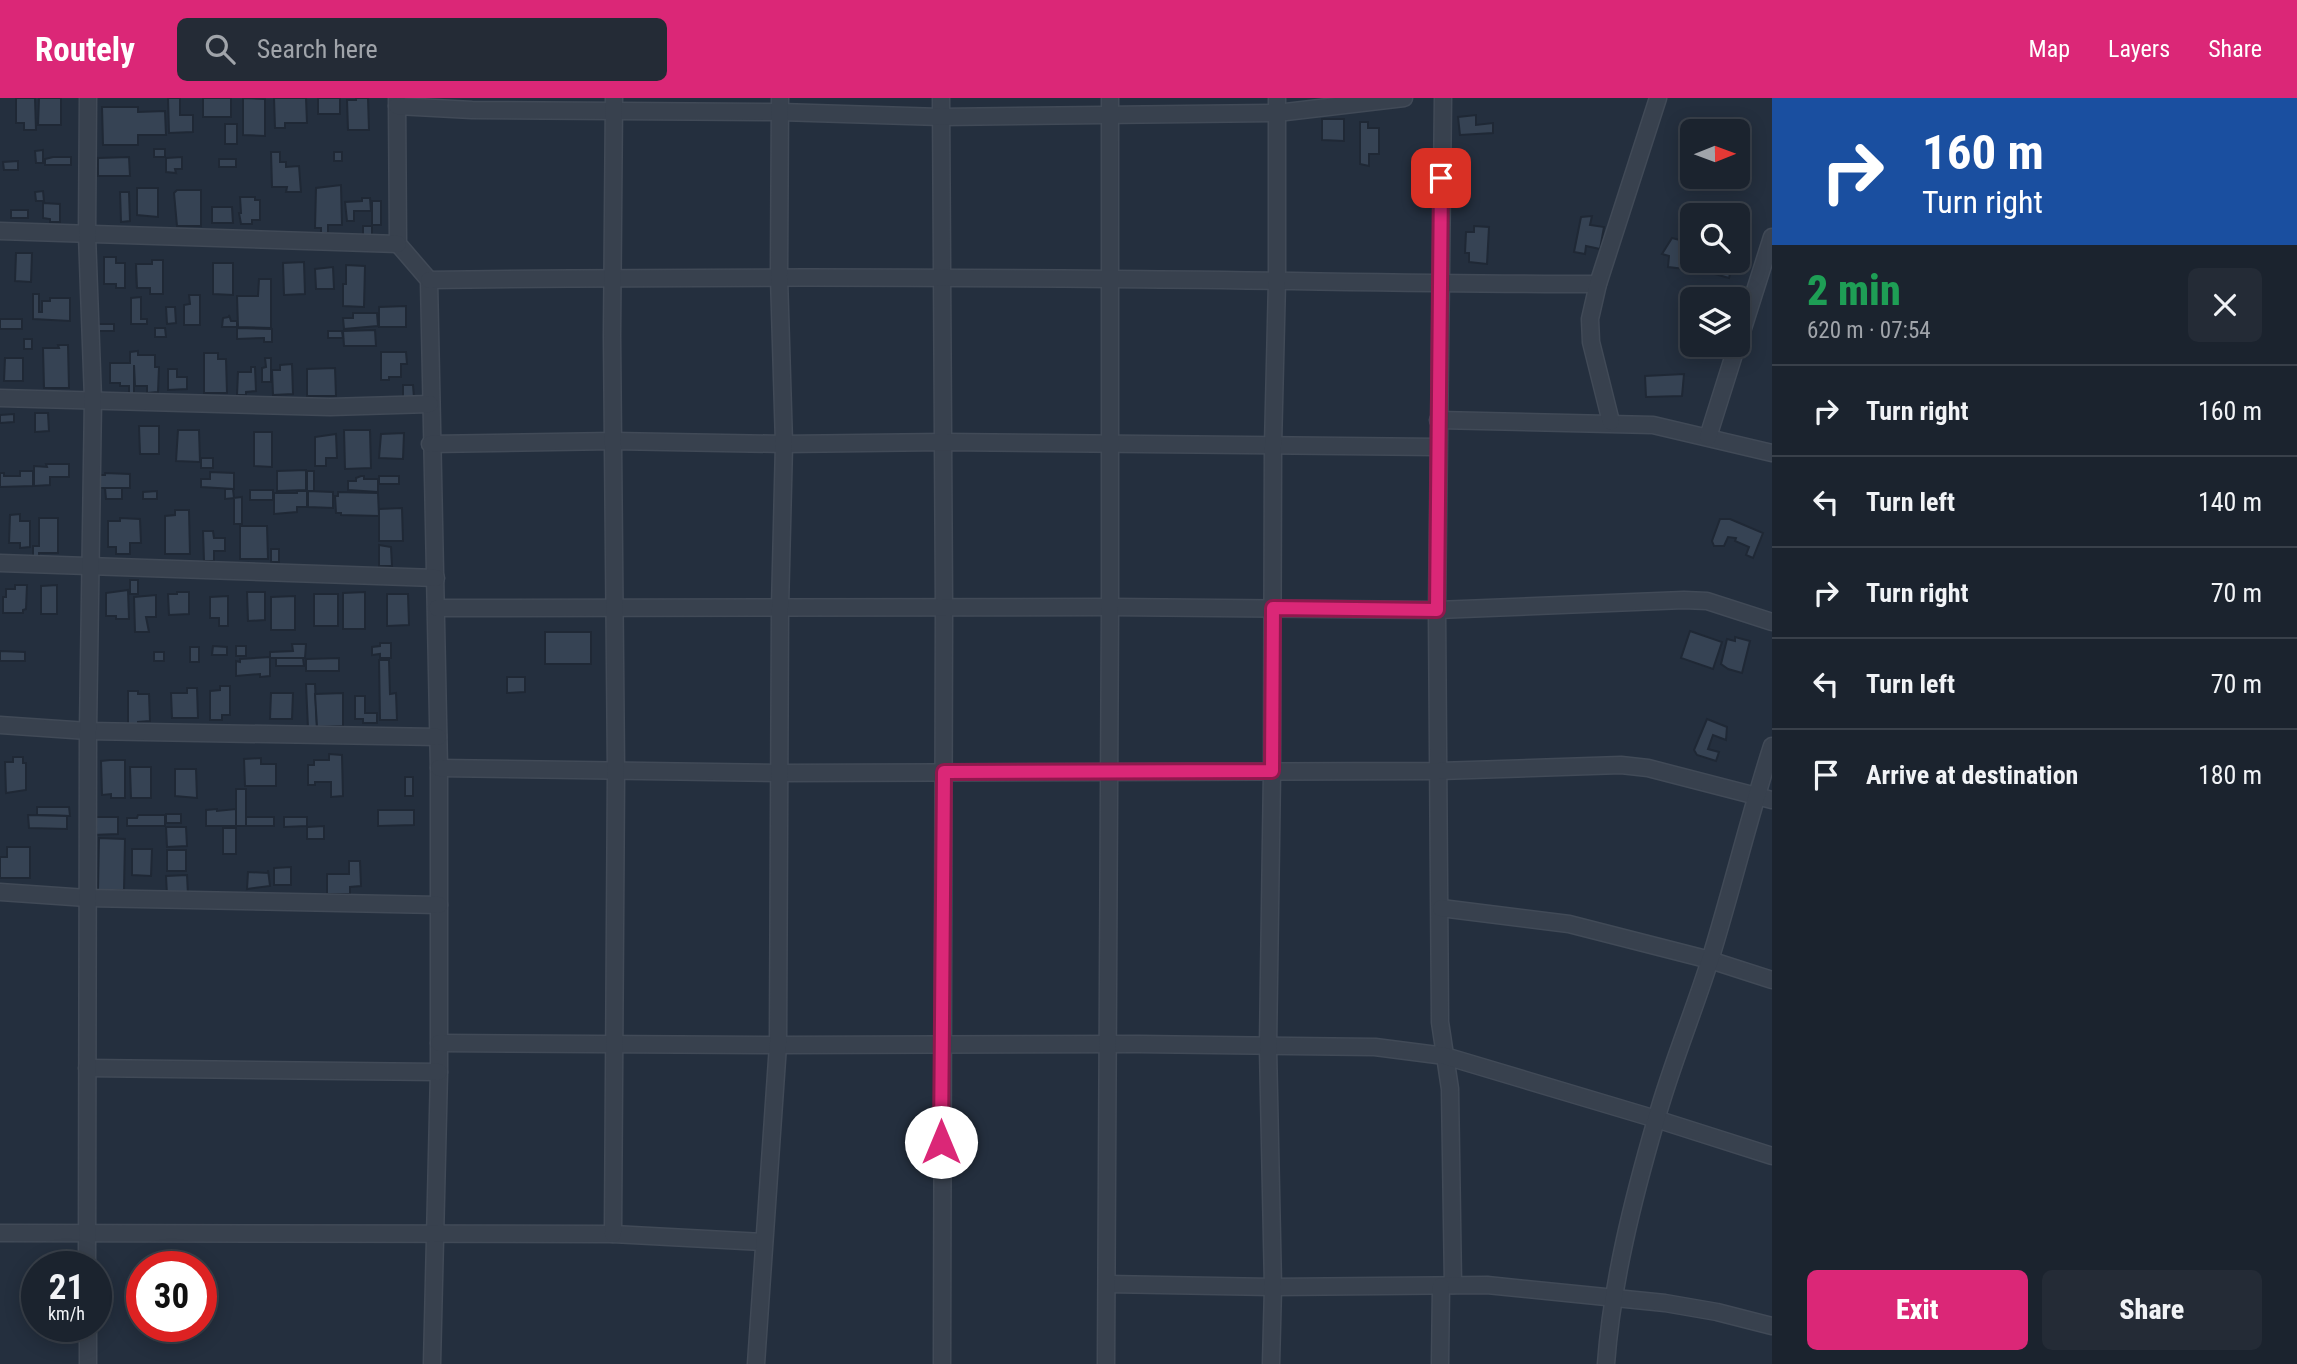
<!DOCTYPE html>
<html lang="en">
<head>
<meta charset="utf-8">
<style>
	body { margin:0; font-family:"Roboto Condensed",sans-serif; background:#242b36; color:#f1f3f6; height:100vh; display:flex; flex-direction:column; font-size:26px; white-space:nowrap }
	* { box-sizing:border-box; margin:0 }
	p { font-size:23px; color:#a0a4aa }
	.icon { flex:none; width:38px; height:38px; fill:none; stroke:currentColor; stroke-width:2; stroke-linecap:round; stroke-linejoin:round }
	.map { position:relative; flex:1; overflow:hidden }
	.sheet { display:flex; flex-direction:column; background:#1b232e; width:525px }
	.sheet>* { flex:none }
	.guide { background:#1a4fa0; color:#fff; overflow:hidden }
	.needle { width:46px; rotate:89deg }
	.buttons { position:absolute; left:1680px; top:21px; display:grid; gap:14px }
	.buttons a { display:grid; place-items:center; width:70px; height:70px; border-radius:10px; background:#1b232e; box-shadow:0 4px 18px #0003,0 0 0 2px #39404a; font-size:35px }
	.speed { position:absolute; left:21px; top:1153px; display:flex; gap:14px; font-size:35px; font-weight:700; text-align:center }
	.speed>* { display:grid; place-content:center; width:91px; height:91px; border-radius:50%; background:#1b232e; box-shadow:0 4px 18px #0003,0 0 0 2px #39404a; line-height:1 }
	.speed small { font-size:18px; font-weight:400 }
	.speed .limit { border:10px solid #d22; background:#fff; color:#111 }
	.pin { position:absolute; display:grid; place-items:center; width:60px; height:60px; color:#fff; margin:-30px; border-radius:14px; box-shadow:0 4px 10px #0006 }
	.me { position:absolute; width:77px; margin:-38px; rotate:0deg; stroke-linejoin:round; filter:drop-shadow(0 0 5px #0008) }
	.turn { display:flex; align-items:center; gap:24px; height:147px; padding:0 35px; font-size:32px }
	.turn .icon { width:91px; height:91px; stroke-width:2.5 }
	.turn b { display:block; font-size:49px; line-height:60px }
	.round { display:grid; place-items:center; flex:none; width:74px; height:74px; border-radius:10px; background:#242b36 }
	.overview { display:flex; align-items:center; justify-content:space-between; height:119px; padding:0 35px }
	h1 { font-size:42px; font-weight:800; line-height:52px; color:#1e9e55 }
	.action { display:flex; gap:14px; margin-top:auto; padding:14px 35px }
	.action a { flex:1; height:80px; border-radius:10px; background:#db2777; color:#fff; font-size:28px; font-weight:800; line-height:80px; text-align:center }
	.action a+a { background:#242b36; color:#f1f3f6 }
	ul { padding:0; list-style:none }
	li { display:flex; align-items:center; gap:21px; height:91px; padding:0 35px; border-top:2px solid #39404a }
	li div { flex:1 }
	li b { display:block; font-size:26px }
	li em { font-style:normal }
	header { display:flex; align-items:center; gap:42px; box-sizing:border-box; height:98px; padding:0 35px; background:#db2777; color:#fff }
	header strong { font-size:33px }
	nav { display:flex; gap:38px; margin-inline-start:auto; font-size:24px }
	.search { width:490px; height:63px; background:#242b36; display:flex; align-items:center; gap:18px; box-sizing:border-box; padding:0 24px; border-radius:10px; color:#a0a4aa; font-size:26px }
	main { display:flex; flex:1; min-height:0 }
	.map>svg:first-child { display:block }
	.building { fill:#364354; stroke:#1f2835; stroke-width:2 }
	.lines { fill:none; stroke-linecap:round; stroke-linejoin:round }
	.street-casing { stroke:#414a57; stroke-width:19 }
	.street { stroke:#38414e; stroke-width:16 }
	.route-casing { stroke:#8e194d; stroke-width:18 }
	.route { stroke:#db2777; stroke-width:12 }
</style>
</head>
<body>
<header>
<strong>Routely</strong>
<div class="search"><svg class="icon" aria-label="search" viewBox="0 0 24 24"><circle cx="10" cy="10" r="6"/><path d="M15 15l6 6"/></svg>Search here</div>
<nav><a>Map</a><a>Layers</a><a>Share</a></nav>
</header>
<main>
<div class="map">
<svg width="1772" height="1266" viewBox="0 0 1772 1266">
	<rect width="100%" height="100%" fill="#242f3e"/>
	<g class="building">
		<polygon points="16,0 35,0 36,32 24,32 24,25 16,25"/>
		<polygon points="39,0 61,0 61,27 38,27"/>
		<polygon points="168,0 180,0 180,17 193,17 193,34 169,35"/>
		<rect x="203" y="0" width="28" height="19"/>
		<polygon points="243,0 265,1 265,38 243,37"/>
		<polygon points="274,0 306,0 307,25 285,25 285,30 275,30"/>
		<rect x="318" y="0" width="22" height="16"/>
		<polygon points="356,0 368,0 369,32 348,32 347,2 356,2"/>
		<polygon points="102,9 138,9 138,14 165,13 166,37 138,37 138,47 103,47"/>
		<polygon points="1476,17 1476,27 1493,25 1493,35 1460,37 1458,19"/>
		<polygon points="1322,21 1344,21 1344,43 1322,42"/>
		<polygon points="1360,24 1368,24 1368,30 1379,30 1379,56 1369,56 1369,68 1360,66"/>
		<rect x="225" y="26" width="12" height="20"/>
		<rect x="154" y="51" width="11" height="8"/>
		<polygon points="43,52 43,65 36,65 35,53"/>
		<polygon points="271,54 280,54 280,64 286,64 286,69 299,68 301,94 286,94 287,89 272,89"/>
		<rect x="334" y="54" width="8" height="9"/>
		<polygon points="53,59 71,59 71,67 45,67 45,61"/>
		<polygon points="129,59 130,78 98,78 98,60"/>
		<polygon points="182,59 182,71 175,71 176,75 166,74 166,60"/>
		<rect x="219" y="61" width="17" height="8"/>
		<polygon points="18,63 18,72 4,72 3,64"/>
		<polygon points="341,87 342,127 328,127 328,135 321,135 321,130 315,130 316,90"/>
		<polygon points="137,90 158,90 158,119 137,117"/>
		<polygon points="177,92 201,92 201,128 177,128 174,95"/>
		<polygon points="43,93 44,103 36,103 35,94"/>
		<polygon points="120,94 129,94 130,123 121,124"/>
		<polygon points="240,99 255,99 255,102 260,102 260,122 252,122 252,126 241,126 239,115 241,115"/>
		<polygon points="362,100 370,100 371,113 354,113 354,123 347,123 345,104 362,103"/>
		<rect x="372" y="103" width="9" height="24"/>
		<polygon points="43,105 60,106 60,124 50,124 50,121 43,120"/>
		<polygon points="212,109 232,109 233,125 212,125"/>
		<rect x="11" y="112" width="17" height="8"/>
		<polygon points="1592,118 1590,127 1604,129 1600,151 1586,148 1585,156 1574,154 1581,119"/>
		<polygon points="363,128 372,128 372,137 363,138"/>
		<polygon points="1474,128 1489,129 1487,166 1469,164 1469,155 1465,155 1466,134 1474,134"/>
		<polygon points="1672,140 1688,144 1682,165 1685,168 1685,171 1668,169 1669,158 1662,156"/>
		<polygon points="16,155 32,155 31,184 15,183"/>
		<polygon points="104,159 116,159 116,165 125,165 125,190 116,190 116,186 104,186"/>
		<polygon points="152,162 163,162 163,196 150,196 150,190 137,190 136,166 152,166"/>
		<polygon points="152,162 163,162 163,196 150,196 150,190 137,190 136,166 152,166"/>
		<polygon points="1704,163 1733,163 1729,180 1701,172"/>
		<polygon points="304,164 305,196 284,197 283,165"/>
		<polygon points="213,165 233,165 233,197 213,196"/>
		<polygon points="346,167 365,168 364,209 343,208 343,186 346,186"/>
		<polygon points="333,169 334,191 316,191 315,171"/>
		<polygon points="259,181 271,181 271,230 238,229 237,198 258,198"/>
		<polygon points="33,196 39,196 39,214 42,214 42,203 50,203 50,200 70,200 70,223 33,221"/>
		<polygon points="189,197 200,197 200,227 184,227 184,207 190,206"/>
		<polygon points="141,199 141,221 147,221 147,226 131,226 131,200"/>
		<polygon points="406,208 406,229 379,229 379,209"/>
		<polygon points="166,209 175,209 176,225 167,226"/>
		<polygon points="353,215 377,215 378,228 344,231 343,220 353,220"/>
		<polygon points="229,217 231,223 237,223 237,229 222,229 223,220 229,219"/>
		<rect x="0" y="221" width="22" height="10"/>
		<rect x="94" y="226" width="20" height="7"/>
		<polygon points="155,230 165,230 166,239 155,239"/>
		<polygon points="237,230 272,231 272,244 264,244 264,240 237,241"/>
		<polygon points="375,232 376,248 344,248 343,233"/>
		<polygon points="328,233 342,233 343,240 328,240"/>
		<rect x="24" y="241" width="8" height="10"/>
		<polygon points="58,247 68,247 69,290 44,290 43,250 59,250"/>
		<polygon points="138,253 138,257 155,257 155,269 159,269 158,294 147,295 147,288 135,288 134,267 134,296 129,296 129,288 120,288 120,285 110,285 110,265 130,265 130,254"/>
		<polygon points="381,254 406,254 407,266 401,266 401,279 389,279 389,282 381,282"/>
		<polygon points="204,255 218,255 218,261 226,261 227,295 204,295"/>
		<polygon points="5,260 23,260 23,283 4,283"/>
		<polygon points="265,260 271,260 271,284 262,284 262,270 266,269"/>
		<polygon points="292,266 293,296 273,297 272,272 280,272 280,267"/>
		<polygon points="251,269 255,269 256,293 246,294 246,297 237,297 238,274 251,274"/>
		<polygon points="335,270 336,298 307,298 307,271"/>
		<polygon points="168,271 177,271 177,279 187,279 187,291 168,292"/>
		<polygon points="1684,276 1682,298 1646,299 1645,278"/>
		<polygon points="403,287 413,287 414,300 403,300"/>
		<polygon points="35,315 48,315 49,333 35,334"/>
		<polygon points="14,316 14,324 0,325 0,317"/>
		<polygon points="139,328 159,328 159,356 140,356"/>
		<polygon points="178,332 199,332 200,364 176,363"/>
		<polygon points="344,332 370,332 371,370 345,371"/>
		<polygon points="254,334 272,334 272,369 254,368"/>
		<polygon points="404,335 403,361 379,360 381,336"/>
		<polygon points="336,336 337,360 326,360 326,368 315,368 315,339"/>
		<rect x="201" y="360" width="12" height="10"/>
		<polygon points="46,366 69,366 69,379 50,379 50,387 34,388 34,368 47,369"/>
		<polygon points="306,372 306,392 277,393 277,373"/>
		<polygon points="20,373 33,373 33,388 0,389 0,375 4,375 4,378 20,378"/>
		<rect x="307" y="373" width="7" height="20"/>
		<polygon points="210,374 234,375 234,391 201,389 201,381 210,381"/>
		<polygon points="105,375 130,376 130,390 95,390 94,377 105,377"/>
		<polygon points="361,378 364,378 364,381 378,381 378,394 348,392 348,383 356,383 356,380"/>
		<rect x="379" y="378" width="20" height="8"/>
		<polygon points="105,390 122,390 122,401 106,401"/>
		<polygon points="225,391 233,391 234,400 242,399 242,426 234,426 234,400 225,401"/>
		<rect x="250" y="392" width="23" height="10"/>
		<polygon points="157,393 157,401 143,401 143,394"/>
		<polygon points="297,393 307,393 307,409 297,409 297,414 274,416 274,395 297,395"/>
		<polygon points="308,393 333,394 333,410 308,409"/>
		<polygon points="338,394 378,395 379,418 341,417 341,415 336,415 335,398 338,398"/>
		<polygon points="402,410 403,443 379,443 379,411"/>
		<polygon points="175,412 189,412 190,456 165,456 165,418 175,417"/>
		<polygon points="20,416 20,423 30,423 30,449 20,450 20,445 9,445 10,417"/>
		<polygon points="39,420 58,420 58,455 39,455 39,459 33,459 33,448 39,448"/>
		<polygon points="120,420 140,421 141,445 130,445 130,456 116,456 116,449 108,449 108,423 120,423"/>
		<polygon points="1720,421 1730,421 1763,435 1753,460 1746,457 1749,449 1735,443 1736,440 1728,439 1724,448 1714,448 1712,443"/>
		<polygon points="240,428 267,428 268,461 240,461"/>
		<polygon points="203,433 213,433 214,440 225,440 225,453 214,453 214,463 204,463"/>
		<polygon points="379,447 391,449 392,468 379,468"/>
		<rect x="271" y="451" width="8" height="13"/>
		<rect x="130" y="482" width="8" height="14"/>
		<polygon points="15,487 27,487 26,511 23,512 23,515 3,515 3,499 6,499 6,491 15,491"/>
		<polygon points="57,487 57,516 41,516 41,488"/>
		<polygon points="128,492 129,521 116,521 116,518 106,518 106,495"/>
		<polygon points="177,494 189,494 189,516 169,517 168,496 177,496"/>
		<polygon points="247,494 265,494 265,522 248,523"/>
		<polygon points="365,494 365,531 343,531 343,495"/>
		<rect x="314" y="496" width="24" height="32"/>
		<polygon points="387,496 408,496 409,527 387,528"/>
		<polygon points="156,497 156,519 146,519 149,534 135,534 134,499"/>
		<polygon points="228,498 228,528 219,528 219,520 210,520 210,499"/>
		<polygon points="295,498 295,532 271,532 271,499"/>
		<polygon points="1690,533 1722,544 1713,571 1681,560"/>
		<rect x="545" y="534" width="46" height="32"/>
		<polygon points="1735,539 1750,543 1742,575 1728,571 1721,566 1727,541 1735,543"/>
		<polygon points="380,545 391,545 391,560 380,560 380,556 372,557 372,549 380,548"/>
		<polygon points="292,546 306,546 305,560 270,560 270,554 293,553"/>
		<polygon points="213,548 227,549 227,557 212,557"/>
		<rect x="236" y="548" width="10" height="10"/>
		<rect x="190" y="549" width="9" height="15"/>
		<polygon points="0,553 25,554 25,563 0,563"/>
		<rect x="154" y="554" width="10" height="9"/>
		<polygon points="270,559 270,578 260,579 260,576 236,578 236,563 240,564 240,561"/>
		<polygon points="276,560 303,560 304,568 276,568"/>
		<polygon points="339,560 339,573 306,573 306,561"/>
		<polygon points="379,562 389,562 390,596 396,595 397,622 380,622"/>
		<polygon points="507,579 525,579 525,594 507,595"/>
		<polygon points="306,586 315,586 317,630 308,630"/>
		<polygon points="220,588 230,588 230,617 222,617 222,622 210,622 210,593 220,592"/>
		<polygon points="187,590 197,590 198,620 172,620 171,595 187,595"/>
		<polygon points="128,593 138,593 138,596 149,596 150,623 138,624 138,627 128,627"/>
		<polygon points="271,595 293,595 292,621 270,621"/>
		<polygon points="343,595 343,628 317,629 315,596"/>
		<polygon points="355,598 365,598 365,615 377,615 377,625 363,625 363,621 355,621"/>
		<polygon points="1707,621 1727,629 1726,642 1713,637 1708,651 1719,654 1716,663 1697,657 1694,652"/>
		<polygon points="329,656 342,657 343,698 331,699 331,684 315,684 315,687 308,687 308,667 314,667 314,662 329,662"/>
		<polygon points="13,659 23,659 23,665 26,665 26,692 6,695 5,664 13,664"/>
		<polygon points="261,660 261,666 276,666 276,688 245,688 244,661"/>
		<polygon points="110,662 125,662 125,700 111,700 111,696 102,697 101,663"/>
		<polygon points="130,669 151,669 151,700 131,700"/>
		<polygon points="175,671 196,671 197,700 175,698"/>
		<rect x="405" y="679" width="8" height="19"/>
		<rect x="236" y="691" width="10" height="37"/>
		<polygon points="37,709 69,709 70,718 37,717"/>
		<polygon points="217,711 217,713 236,711 236,728 206,728 206,712"/>
		<polygon points="378,712 414,712 414,727 378,728"/>
		<rect x="166" y="716" width="15" height="9"/>
		<polygon points="28,717 67,718 67,731 29,730"/>
		<polygon points="138,717 165,717 165,728 127,728 127,720 137,720"/>
		<polygon points="92,719 118,719 118,736 92,737"/>
		<rect x="246" y="719" width="28" height="9"/>
		<polygon points="284,719 307,719 307,728 284,729"/>
		<polygon points="324,728 324,741 307,741 307,729"/>
		<polygon points="166,729 186,729 187,748 167,749"/>
		<rect x="223" y="730" width="13" height="26"/>
		<polygon points="99,740 125,741 124,792 98,792"/>
		<polygon points="7,749 30,749 30,780 0,780 0,759 7,759"/>
		<polygon points="132,751 152,751 151,778 132,777"/>
		<rect x="167" y="752" width="19" height="21"/>
		<polygon points="349,763 360,763 361,788 350,789 350,796 327,796 327,776 349,776"/>
		<polygon points="291,769 291,787 274,787 274,770"/>
		<polygon points="268,772 270,788 247,791 248,774 268,775"/>
		<polygon points="187,777 188,797 167,797 166,778"/>
	</g>
	<g class="lines">
		<defs>
			<g id="street">
				<polyline points="397,0 398,146 429,182 439,670 439,974 432,1266"/>
				<polyline points="941,0 944,510 942,1266"/>
				<polyline points="1443,0 1437,512 1440,924 1450,991 1453,1187"/>
				<polyline points="397,8 472,12 780,14 941,19 1277,15 1404,0"/>
				<polyline points="0,133 398,146"/>
				<path d="M429 182C656 179 883 179 1110 181 1273 182 1435 186 1598 186"/>
				<polyline points="1738,246 1772,139"/>
				<polyline points="0,300 330,309 430,306"/>
				<polyline points="1438,322 1653,327 1772,355"/>
				<polyline points="1611,324 1591,244 1590,221 1598,186 1658,0"/>
				<polyline points="1708,339 1737,247"/>
				<polyline points="430,346 613,343 784,346 943,344 1438,349"/>
				<polyline points="0,465 436,480"/>
				<polyline points="437,510 1110,509 1437,512 1684,502 1707,503 1772,524"/>
				<polyline points="0,627 88,633 438,639"/>
				<polyline points="439,670 779,675 1439,673 1621,667 1648,670 1772,702"/>
				<polyline points="0,794 87,800 439,807"/>
				<polyline points="1441,810 1569,826 1710,862 1772,882"/>
				<polyline points="439,945 778,947 1139,946 1375,949 1445,958 1656,1021 1772,1058"/>
				<polyline points="87,970 439,974"/>
				<polyline points="0,1135 613,1136 763,1144"/>
				<polyline points="613,1136 616,673 612,238 614,0"/>
				<polyline points="87,1169 88,633 93,301 87,137 88,0"/>
				<polyline points="1107,1186 1273,1189 1487,1187 1665,1205 1717,1214 1772,1228"/>
				<polyline points="88,1228 88,1266"/>
				<polyline points="756,1266 778,947 780,510 784,346 779,179 780,0"/>
				<polyline points="1106,1266 1110,509 1110,0"/>
				<polyline points="1271,1266 1273,1189 1268,949 1272,673 1273,348 1277,183 1277,0"/>
				<polyline points="1440,1266 1441,1188"/>
				<path d="M1606 1266C1612 1184 1633 1101 1656 1022 1671 968 1693 916 1710 862 1732 791 1749 719 1772 648"/>
			</g>
		</defs>
		<use href="#street" class="street-casing"/>
		<use href="#street" class="street"/>
	</g>
	<g class="lines">
		<defs>
			<polyline id="route" points="941,1044 944,674 1272,673 1273,510 1437,512 1441,80"/>
		</defs>
		<use href="#route" class="route-casing"/>
		<use href="#route" class="route"/>
	</g>
</svg>
<div class="buttons">
<a><svg class="needle" viewBox="-14 -14 28 28"><path d="M0-13l5 13h-10z" fill="#e53935"/><path d="M0 13l5-13h-10z" fill="#a0a4aa"/></svg></a>
<a><svg class="icon" aria-label="search" viewBox="0 0 24 24"><circle cx="10" cy="10" r="6"/><path d="M15 15l6 6"/></svg></a>
<a><svg class="icon" aria-label="layers" viewBox="0 0 24 24"><path d="M12 4l9 5-9 5-9-5zM3 14l9 5 9-5"/></svg></a>
</div>
<div class="speed"><div>21<small>km/h</small></div><div class="limit">30</div></div>
<div class="pin" style="left:1441px;top:80px;background:#d93025"><svg class="icon" aria-label="arrive" viewBox="0 0 24 24"><path d="M6 21V4h12l-3 4 3 4H6"/></svg></div>
<svg class="me" style="left:941px;top:1044px" viewBox="-20 -20 40 40"><circle r="19" fill="#fff"/><path d="M0-13L10 11 0 6-10 11z" fill="#db2777"/></svg>
</div>
<section class="sheet">
<div class="guide">
<div class="turn"><svg class="icon" aria-label="right" viewBox="0 0 24 24"><path d="M7 20v-9h11M14 6l5 5-5 5"/></svg><div><b>160 m</b>Turn right</div></div>
</div>
<div class="overview"><div><h1>2 min</h1><p>620 m · 07:54</p></div><a class="round"><svg class="icon" aria-label="close" viewBox="0 0 24 24"><path d="M6 6l12 12M18 6L6 18"/></svg></a></div>
<ul>
<li><svg class="icon" aria-label="right" viewBox="0 0 24 24"><path d="M7 20v-9h11M14 6l5 5-5 5"/></svg><div><b>Turn right</b></div><em>160 m</em></li>
<li><svg class="icon" aria-label="left" viewBox="0 0 24 24"><path d="M17 20v-9H6M10 6l-5 5 5 5"/></svg><div><b>Turn left</b></div><em>140 m</em></li>
<li><svg class="icon" aria-label="right" viewBox="0 0 24 24"><path d="M7 20v-9h11M14 6l5 5-5 5"/></svg><div><b>Turn right</b></div><em>70 m</em></li>
<li><svg class="icon" aria-label="left" viewBox="0 0 24 24"><path d="M17 20v-9H6M10 6l-5 5 5 5"/></svg><div><b>Turn left</b></div><em>70 m</em></li>
<li><svg class="icon" aria-label="arrive" viewBox="0 0 24 24"><path d="M6 21V4h12l-3 4 3 4H6"/></svg><div><b>Arrive at destination</b></div><em>180 m</em></li>
</ul>
<div class="action"><a>Exit</a><a>Share</a></div>
</section>
</main>
</body>
</html>
